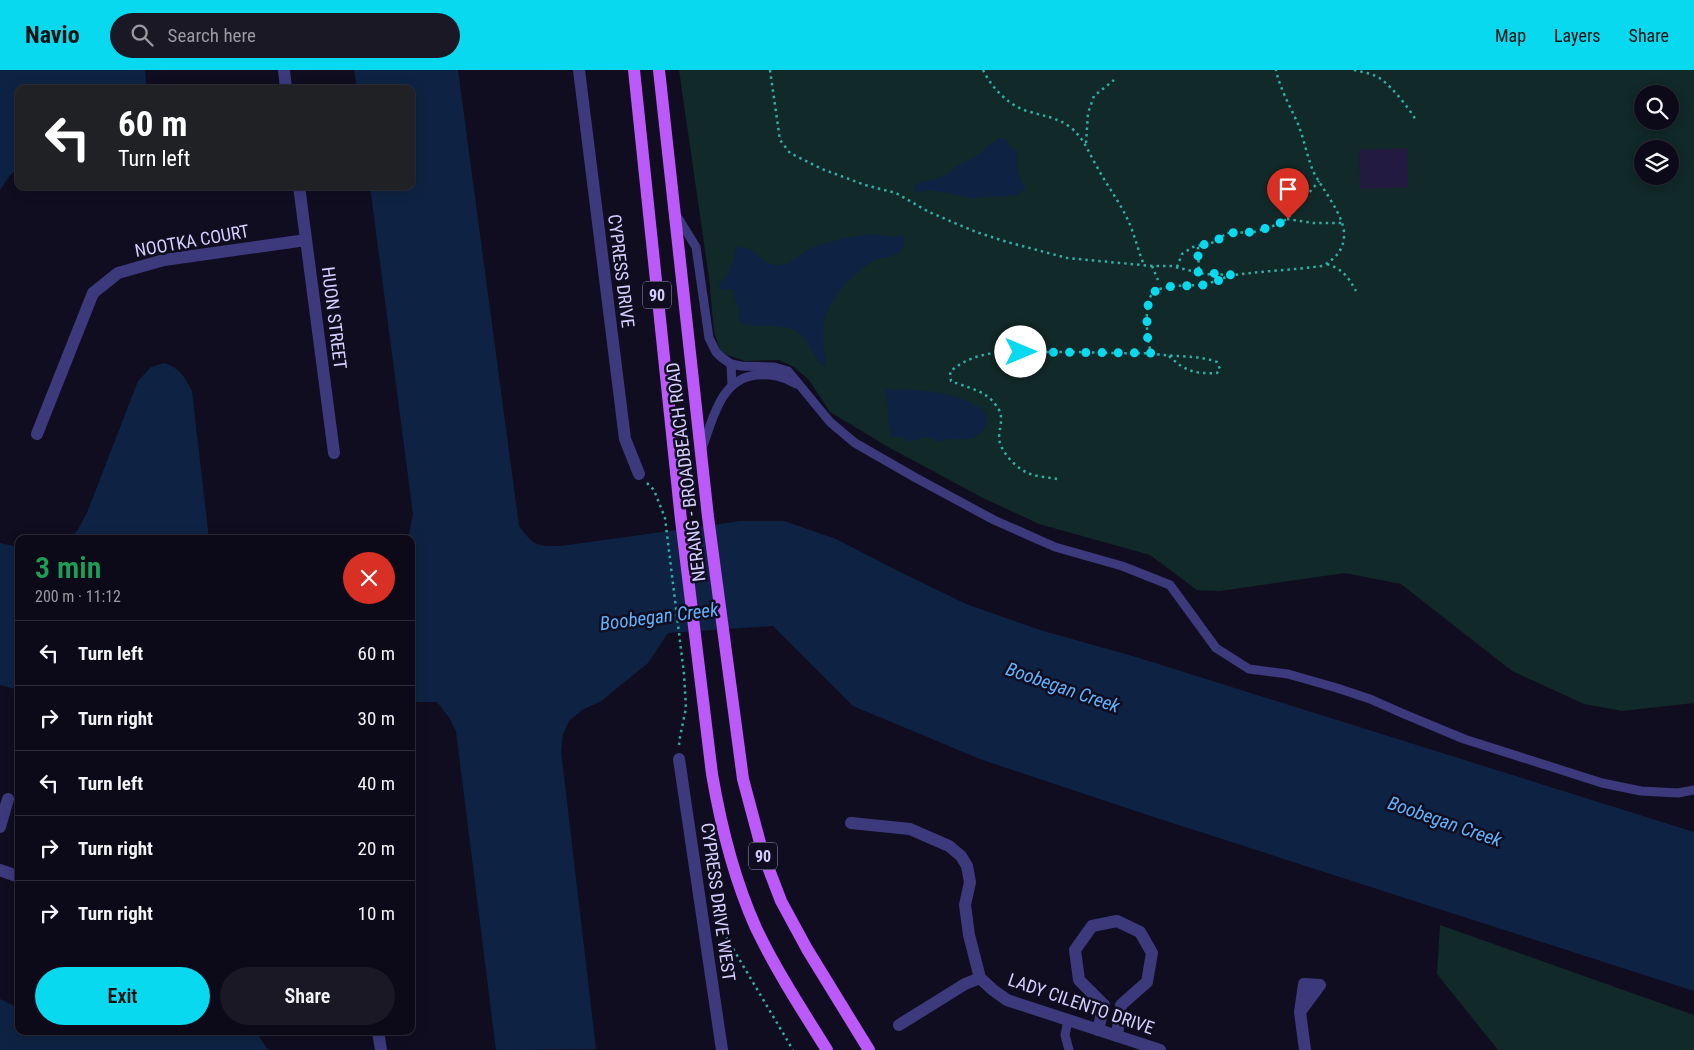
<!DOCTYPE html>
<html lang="en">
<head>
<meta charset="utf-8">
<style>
	body { margin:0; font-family:"Roboto Condensed",sans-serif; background:#1a1825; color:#f1f3f6; height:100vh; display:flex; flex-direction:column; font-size:19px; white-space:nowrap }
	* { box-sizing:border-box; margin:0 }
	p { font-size:16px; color:#9a9aa2 }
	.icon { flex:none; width:28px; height:28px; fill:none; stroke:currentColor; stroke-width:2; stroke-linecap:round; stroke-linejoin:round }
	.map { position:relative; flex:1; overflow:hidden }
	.side { position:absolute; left:15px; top:465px; width:400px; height:500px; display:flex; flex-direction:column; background:#0c0a18; border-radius:10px; box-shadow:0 2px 12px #0003,0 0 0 1px #2c2b37 }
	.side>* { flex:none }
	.guide { position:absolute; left:15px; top:15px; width:400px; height:105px; border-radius:10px; box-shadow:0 2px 12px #0003,0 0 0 1px #2c2b37; background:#202124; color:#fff; overflow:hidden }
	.buttons { position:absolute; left:1634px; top:15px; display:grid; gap:10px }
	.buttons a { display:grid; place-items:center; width:45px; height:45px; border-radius:50%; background:#0c0a18; box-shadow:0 2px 12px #0003,0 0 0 1px #2c2b37; font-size:25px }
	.pin { position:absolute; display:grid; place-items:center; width:42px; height:42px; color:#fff; margin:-51px -21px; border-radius:50% 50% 50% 0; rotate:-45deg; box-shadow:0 0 5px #0007 }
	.pin .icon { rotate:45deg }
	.me { position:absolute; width:55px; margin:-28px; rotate:90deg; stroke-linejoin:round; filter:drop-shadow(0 0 4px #0008) }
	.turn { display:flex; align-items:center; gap:18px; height:105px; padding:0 20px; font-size:22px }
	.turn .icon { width:65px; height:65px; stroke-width:2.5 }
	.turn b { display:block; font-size:35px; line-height:42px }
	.round { display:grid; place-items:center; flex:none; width:52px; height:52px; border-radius:26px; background:#1a1825 }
	.summary { display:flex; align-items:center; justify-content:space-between; height:85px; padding:0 20px }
	h1 { font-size:30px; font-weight:600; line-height:38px; color:#1e9e55 }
	.cta { display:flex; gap:10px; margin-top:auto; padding:10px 20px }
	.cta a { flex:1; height:58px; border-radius:30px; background:#08d9ef; color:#111; font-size:20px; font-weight:600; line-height:58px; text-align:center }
	.cta a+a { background:#1a1825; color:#f1f3f6 }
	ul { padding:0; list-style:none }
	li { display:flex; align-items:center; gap:15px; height:65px; padding:0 20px; border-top:1px solid #2c2b37 }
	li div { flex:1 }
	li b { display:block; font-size:19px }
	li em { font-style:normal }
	header { display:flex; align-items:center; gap:30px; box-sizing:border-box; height:70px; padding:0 25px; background:#08d9ef; color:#111 }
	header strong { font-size:24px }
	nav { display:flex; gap:28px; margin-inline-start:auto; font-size:18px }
	.search { width:350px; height:45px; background:#1a1825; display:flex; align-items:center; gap:12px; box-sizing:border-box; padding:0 18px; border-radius:28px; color:#9a9aa2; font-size:19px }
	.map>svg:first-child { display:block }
	.green { fill:#112928; fill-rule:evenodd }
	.water { fill:#0e2343 }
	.building { fill:#221a40 }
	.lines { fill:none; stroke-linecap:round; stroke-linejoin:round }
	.path { stroke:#32ada5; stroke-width:2.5; stroke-dasharray:2.5 4; stroke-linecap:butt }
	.lane { stroke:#3c3a7d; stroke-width:9 }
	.street { stroke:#3c3a7d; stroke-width:12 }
	.primary { stroke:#bc59f9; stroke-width:12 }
	.route { stroke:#08d9ef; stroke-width:9; stroke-dasharray:0 16.2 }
	.labels { text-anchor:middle; stroke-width:5; stroke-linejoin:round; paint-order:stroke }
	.shield { fill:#100d20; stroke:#9894bb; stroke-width:1 }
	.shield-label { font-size:16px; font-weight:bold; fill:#d3cefd }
	.street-label { font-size:18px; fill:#d3cefd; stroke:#100d20 }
	.water-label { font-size:19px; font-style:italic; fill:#5fb3fa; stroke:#100d20 }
</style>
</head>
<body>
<header>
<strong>Navio</strong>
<div class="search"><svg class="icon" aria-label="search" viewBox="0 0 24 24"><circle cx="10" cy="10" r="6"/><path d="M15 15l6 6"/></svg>Search here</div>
<nav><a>Map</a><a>Layers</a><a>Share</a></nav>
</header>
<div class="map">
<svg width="1694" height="980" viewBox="0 0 1694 980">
	<rect width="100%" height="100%" fill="#100d20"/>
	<g class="green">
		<path d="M679 0H1694V633L1622 641 1584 634 1512 601 1401 514 1345 503 1220 521 1197 520 1150 485 1039 454 983 428 890 378 830 342 809 310 794 297 779 290 745 291 721 283 714 262 709 208ZM1642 24H1670V51H1642ZM1642 79H1670V106H1642Z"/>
		<polygon points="1440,855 1694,945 1694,980 1498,980 1437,904"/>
	</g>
	<g class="water">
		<polygon points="0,0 145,0 147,19 19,19 19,99 10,105 0,120"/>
		<path d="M354 0H458L519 456C534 476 536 476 561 476L741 451H784L836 469 896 500 966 534 1040 560 1136 587 1694 762V921L1157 748 980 689 853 636 773 556 668 563 648 593 600 632 582 640 569 651 563 664 561 681 596 979 496 980 456 661 448 646 437 632H411V469H408L413 444 370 116H411V19H357Z"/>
		<path d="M1000 68H1005L1010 77 1016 80 1018 83C1015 92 1018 110 1025 116V119L1017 125 1002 127 999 126 973 128 931 120 916 122 914 115 923 111 933 110 948 104 959 95 980 84 985 78Z"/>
		<path d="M873 164 895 167 903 165C905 174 905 179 896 184 889 189 878 187 871 192 864 196 859 202 853 207 825 231 818 257 826 293L821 296C816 288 811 277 805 269 794 255 779 256 763 256 755 257 747 254 740 253L739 240 732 219 720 220 719 213C731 204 734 191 736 177 742 177 750 178 754 182 763 188 769 197 781 195 793 193 801 183 812 178 831 170 853 166 873 164Z"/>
		<path d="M164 293C181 299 184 306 192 321L209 469H69L77 461 87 443 138 311 151 297Z"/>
		<path d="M887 318C900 322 904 318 917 320 939 322 954 324 975 335 982 338 988 345 987 352 986 359 980 364 975 367 967 371 957 368 949 369 945 369 941 371 938 372 923 360 921 372 906 371L904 367H890L892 361 889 357 888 336 885 323Z"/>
		<polygon points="0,473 19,477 19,620 0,615"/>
		<polygon points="0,929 19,938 19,961 254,961 257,963 268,980 0,980"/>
	</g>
	<polygon class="building" points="1407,78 1408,117 1360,119 1359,80"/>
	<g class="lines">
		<g class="path">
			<polyline points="770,0 780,70 790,83 822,99 865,115 896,123 929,142 976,162 1007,172 1067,188 1152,196 1171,196 1204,204 1231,205"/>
			<path d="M983 0C992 18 1008 35 1027 41 1042 46 1057 47 1070 57 1083 67 1088 81 1096 95 1105 112 1116 127 1125 144 1134 161 1137 178 1144 195"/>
			<path d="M1354 0C1363 2 1374 4 1381 9 1393 18 1408 37 1416 50"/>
			<polyline points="1086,73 1088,43 1094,26 1114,10"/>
			<polyline points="1287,149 1313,153 1342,153"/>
			<polyline points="1198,177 1199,202"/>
			<path d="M1327 194C1343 199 1348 207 1356 221"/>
			<polyline points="1152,196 1158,210"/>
			<polyline points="1177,197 1182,184 1193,177 1215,172 1227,163 1254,162 1276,155 1287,149 1319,111"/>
			<path d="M1169 286C1185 301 1194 304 1217 303L1220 299 1217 292C1196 284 1173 288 1151 283 1147 271 1143 233 1153 223 1162 214 1188 216 1201 215 1213 213 1223 207 1234 205 1263 201 1293 200 1322 196 1334 190 1343 181 1344 167 1346 147 1322 119 1313 101 1307 86 1304 69 1298 54 1290 36 1280 19 1276 0"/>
			<path d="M1057 409C1047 407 1035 407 1026 402 1015 397 999 380 999 367 1000 353 1005 346 995 334 985 320 965 317 951 311L950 302C980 274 1029 283 1066 282 1095 282 1123 284 1151 283"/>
			<polyline points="647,413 654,420 665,448 684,604 686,638 680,667 679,675"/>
			<polyline points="718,859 722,860 793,980"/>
		</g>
		<g class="lane">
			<polyline points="677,146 696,177 709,268 716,282 721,287 731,294 741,296 774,297 788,301 830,352 855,373 916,408 994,450 1055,477 1122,496 1170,515 1216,578 1249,599 1288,604 1337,618 1370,629 1404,644 1464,669 1602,713 1641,721 1678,723 1694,720"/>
			<polyline points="731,294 732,315"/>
			<path d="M702 378C713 350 720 309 756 305 772 304 783 306 796 314"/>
			<polyline points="1068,951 1065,965 1069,980"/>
		</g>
		<g class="street">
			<polyline points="284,0 286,19"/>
			<polyline points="579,0 625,369 639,404"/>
			<polyline points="299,116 334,383"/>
			<polyline points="37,364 93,223 118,203 164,190 306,170"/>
			<polyline points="679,689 722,980"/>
			<polyline points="851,753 910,759 949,776 961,786 967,796 970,812 965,835 969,865 980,908 993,920 1007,930 1160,980"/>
			<polyline points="0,757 8,729"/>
			<polyline points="0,800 19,807"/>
			<polyline points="1300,942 1320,915 1304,914 1300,942 1305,980"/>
			<polyline points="899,955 965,914 980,908"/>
			<polyline points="1098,960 1104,935 1079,910 1075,880 1092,856 1117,851 1140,862 1152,883 1147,912 1121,935 1117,966"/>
			<polyline points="378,961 381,980"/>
		</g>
		<g class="primary">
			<path d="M634 0 681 450 712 704C721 757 734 809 756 858 776 900 802 940 827 980"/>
			<polyline points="659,0 708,447 743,709 763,784 781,831 807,879 869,980"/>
		</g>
	</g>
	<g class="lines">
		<path class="route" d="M1021 282 1151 283C1147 272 1147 261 1147 249 1148 241 1147 229 1153 223 1163 213 1189 217 1203 215 1213 213 1223 209 1232 205L1198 202V176L1215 172 1227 163 1254 162 1276 155 1288 149"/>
	</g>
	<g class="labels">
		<g class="shield">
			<rect x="643" y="211.5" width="28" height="27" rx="4"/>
			<rect x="749" y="772.5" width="28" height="27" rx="4"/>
		</g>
		<g class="shield-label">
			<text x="657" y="231">90</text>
			<text x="763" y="792">90</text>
		</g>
		<g class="street-label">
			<text transform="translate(192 171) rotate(-10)" y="6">NOOTKA COURT</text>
			<text transform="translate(621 201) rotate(83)" y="6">CYPRESS DRIVE</text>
			<text transform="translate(334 248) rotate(83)" y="6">HUON STREET</text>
			<text transform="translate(686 402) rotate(-97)" y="6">NERANG - BROADBEACH ROAD</text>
			<text transform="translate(718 832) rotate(82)" y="6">CYPRESS DRIVE WEST</text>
			<text transform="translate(1081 934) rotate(19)" y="6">LADY CILENTO DRIVE</text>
		</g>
		<g class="water-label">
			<text transform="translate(659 546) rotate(-7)" y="7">Boobegan Creek</text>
			<text transform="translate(1063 617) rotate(19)" y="7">Boobegan Creek</text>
			<text transform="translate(1445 751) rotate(19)" y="7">Boobegan Creek</text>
		</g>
	</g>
</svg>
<div class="buttons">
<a><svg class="icon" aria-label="search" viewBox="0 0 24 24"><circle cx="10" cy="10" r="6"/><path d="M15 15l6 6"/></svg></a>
<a><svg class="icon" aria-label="layers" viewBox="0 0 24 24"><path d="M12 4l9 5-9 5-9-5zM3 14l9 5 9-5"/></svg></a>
</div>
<div class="pin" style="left:1288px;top:149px;background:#d93025"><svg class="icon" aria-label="arrive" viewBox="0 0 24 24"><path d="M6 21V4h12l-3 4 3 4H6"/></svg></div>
<svg class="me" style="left:1021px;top:282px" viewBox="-20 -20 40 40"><circle r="19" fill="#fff"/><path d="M0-13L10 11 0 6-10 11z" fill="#08d9ef"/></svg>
<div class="guide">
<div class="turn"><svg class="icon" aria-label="left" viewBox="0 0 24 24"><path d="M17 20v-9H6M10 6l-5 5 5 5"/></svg><div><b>60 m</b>Turn left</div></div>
</div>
<section class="side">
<div class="summary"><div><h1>3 min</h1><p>200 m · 11:12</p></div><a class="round" style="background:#d93025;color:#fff"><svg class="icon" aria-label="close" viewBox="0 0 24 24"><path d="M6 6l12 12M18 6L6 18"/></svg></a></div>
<ul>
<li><svg class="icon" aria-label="left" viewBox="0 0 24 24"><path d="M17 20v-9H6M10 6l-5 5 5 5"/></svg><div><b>Turn left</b></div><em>60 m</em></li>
<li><svg class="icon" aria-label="right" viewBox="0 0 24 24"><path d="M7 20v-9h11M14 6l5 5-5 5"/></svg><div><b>Turn right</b></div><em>30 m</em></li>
<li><svg class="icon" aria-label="left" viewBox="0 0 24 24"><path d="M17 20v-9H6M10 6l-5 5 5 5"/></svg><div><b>Turn left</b></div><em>40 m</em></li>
<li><svg class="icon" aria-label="right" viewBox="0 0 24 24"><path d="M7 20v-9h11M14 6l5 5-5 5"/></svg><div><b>Turn right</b></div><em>20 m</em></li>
<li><svg class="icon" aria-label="right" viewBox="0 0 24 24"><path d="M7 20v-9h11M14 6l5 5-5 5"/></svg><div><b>Turn right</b></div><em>10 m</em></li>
</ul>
<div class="cta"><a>Exit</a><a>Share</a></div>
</section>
</div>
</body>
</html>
